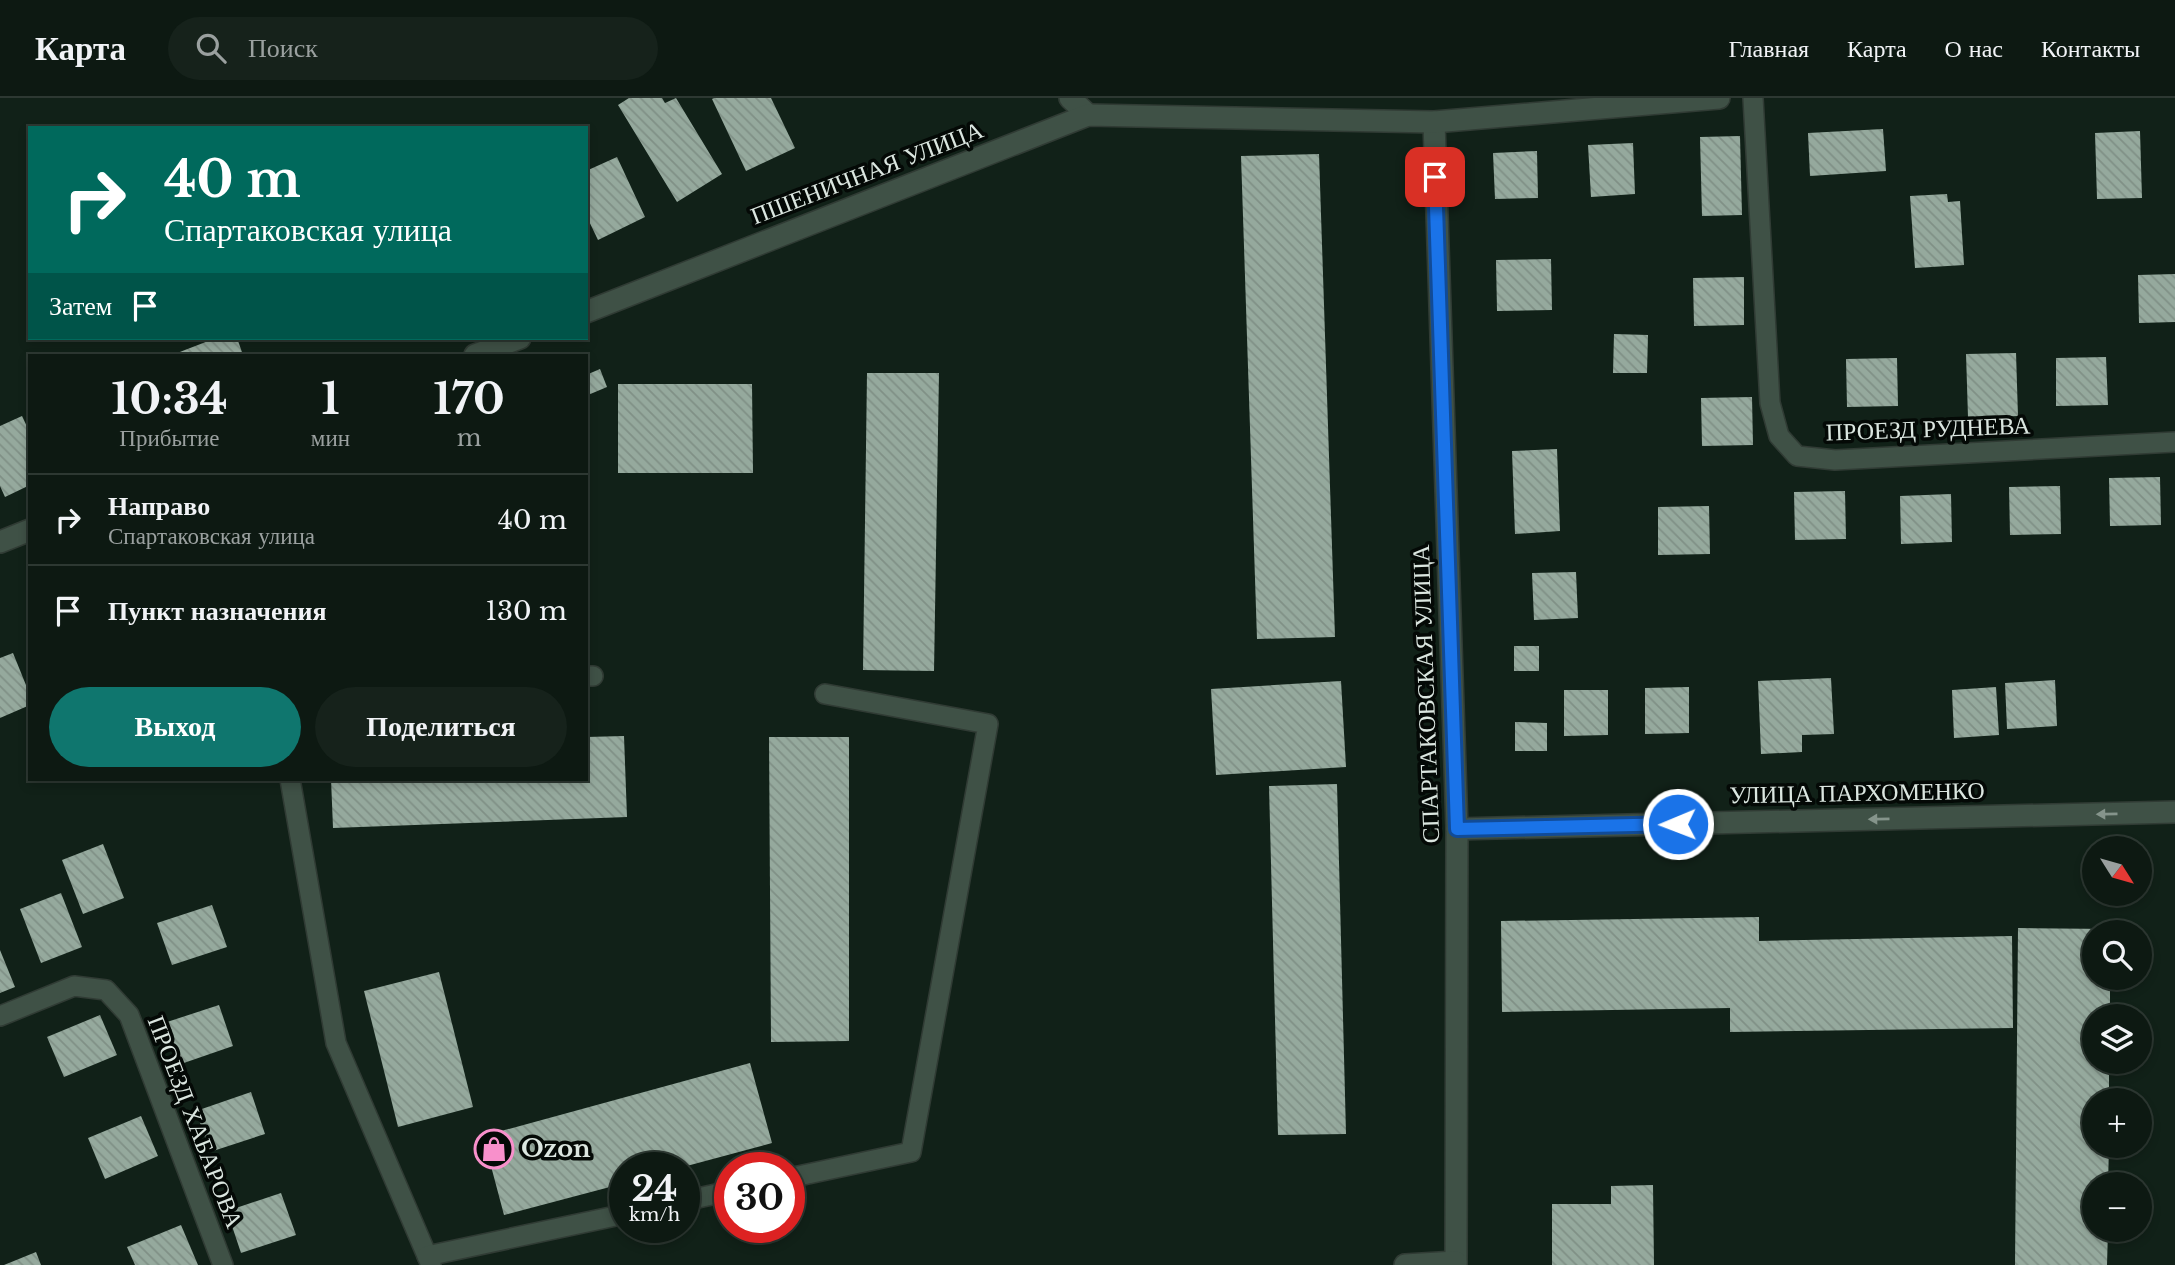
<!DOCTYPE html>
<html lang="ru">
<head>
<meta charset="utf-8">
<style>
	body { margin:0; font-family:"Libre Baskerville",serif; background:#16221b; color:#f1f3f6; height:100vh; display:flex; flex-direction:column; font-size:26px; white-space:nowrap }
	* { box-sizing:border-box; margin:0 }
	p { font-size:23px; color:#9aa09f }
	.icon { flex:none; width:38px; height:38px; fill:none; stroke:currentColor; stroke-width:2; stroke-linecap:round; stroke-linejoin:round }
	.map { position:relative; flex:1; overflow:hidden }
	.side { position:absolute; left:28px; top:256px; width:560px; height:427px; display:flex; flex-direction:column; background:#0d1912; border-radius:0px; box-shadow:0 4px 10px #0003,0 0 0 2px #2d3832 }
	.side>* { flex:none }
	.guide { position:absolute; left:28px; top:28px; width:560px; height:214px; border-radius:0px; box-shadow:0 4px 10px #0003,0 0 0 2px #2d3832; background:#00695c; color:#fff; overflow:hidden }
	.needle { width:46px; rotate:127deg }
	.controls { position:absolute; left:2082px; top:738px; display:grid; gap:14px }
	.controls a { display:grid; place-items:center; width:70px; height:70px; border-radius:50%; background:#0d1912; box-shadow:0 4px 10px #0003,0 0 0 2px #2d3832; font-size:35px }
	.speed { position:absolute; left:609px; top:1054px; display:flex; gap:14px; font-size:35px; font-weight:700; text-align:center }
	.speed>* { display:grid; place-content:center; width:91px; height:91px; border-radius:50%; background:#0d1912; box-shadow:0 4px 10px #0003,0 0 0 2px #2d3832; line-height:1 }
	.speed small { font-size:18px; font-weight:400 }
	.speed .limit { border:10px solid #d22; background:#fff; color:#111 }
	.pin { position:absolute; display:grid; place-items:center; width:60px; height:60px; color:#fff; margin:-30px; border-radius:14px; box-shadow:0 4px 10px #0006 }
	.me { position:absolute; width:77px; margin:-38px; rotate:269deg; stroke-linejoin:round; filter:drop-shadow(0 0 5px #0008) }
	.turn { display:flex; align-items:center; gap:24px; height:147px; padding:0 21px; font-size:32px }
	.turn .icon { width:91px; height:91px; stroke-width:2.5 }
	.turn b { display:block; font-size:49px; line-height:60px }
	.then { display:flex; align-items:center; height:66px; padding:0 21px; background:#0003; gap:14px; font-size:26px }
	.eta { display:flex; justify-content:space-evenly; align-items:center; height:119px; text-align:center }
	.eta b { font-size:42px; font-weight:800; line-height:49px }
	.action { display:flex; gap:14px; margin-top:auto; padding:14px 21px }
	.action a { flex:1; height:80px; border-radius:42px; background:#0f766e; color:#fff; font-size:28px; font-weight:800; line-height:80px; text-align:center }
	.action a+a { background:#16221b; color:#f1f3f6 }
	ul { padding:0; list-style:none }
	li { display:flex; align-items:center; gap:21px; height:91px; padding:0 21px; border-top:2px solid #2d3832 }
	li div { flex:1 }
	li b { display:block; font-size:26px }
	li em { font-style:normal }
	header { display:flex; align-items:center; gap:42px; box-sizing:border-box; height:98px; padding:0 35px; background:#0d1912; border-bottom:2px solid #2d3832 }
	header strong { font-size:33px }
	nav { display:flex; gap:38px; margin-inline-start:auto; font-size:24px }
	.search { width:490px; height:63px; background:#16221b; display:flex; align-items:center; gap:18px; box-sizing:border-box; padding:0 24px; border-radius:38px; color:#9aa09f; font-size:26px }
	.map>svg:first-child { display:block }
	.building { fill:url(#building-back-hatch) }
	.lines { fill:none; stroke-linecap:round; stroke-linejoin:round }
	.lane-casing { stroke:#303b34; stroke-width:22 }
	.street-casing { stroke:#303b34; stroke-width:24 }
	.lane { stroke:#3f5146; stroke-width:19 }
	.street { stroke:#3f5146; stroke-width:21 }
	.oneway { fill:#85948b }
	.route-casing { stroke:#114b97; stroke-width:18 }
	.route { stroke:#1a73e8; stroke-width:12 }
	.labels { text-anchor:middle; stroke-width:7; stroke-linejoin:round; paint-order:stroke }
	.street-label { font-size:24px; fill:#dbe6e0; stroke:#040906 }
	.poi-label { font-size:24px; font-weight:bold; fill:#dbe6e0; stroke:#040906; text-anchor:start }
</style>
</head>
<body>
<header>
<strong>Карта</strong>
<div class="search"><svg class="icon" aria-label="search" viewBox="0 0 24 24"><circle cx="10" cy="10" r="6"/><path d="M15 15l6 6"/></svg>Поиск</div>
<nav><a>Главная</a><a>Карта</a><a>О нас</a><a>Контакты</a></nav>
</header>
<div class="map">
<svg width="2175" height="1167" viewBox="0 0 2175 1167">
	<defs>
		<pattern id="building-back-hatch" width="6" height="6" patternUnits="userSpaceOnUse" patternTransform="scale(1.75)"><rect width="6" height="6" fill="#95a99d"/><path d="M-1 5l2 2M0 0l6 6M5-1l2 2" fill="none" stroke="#809086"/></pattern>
	</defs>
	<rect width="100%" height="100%" fill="#112118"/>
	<g class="building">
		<polygon points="629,0 662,0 665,5 676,0 722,76 677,104 618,7"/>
		<polygon points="714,0 771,0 795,50 746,73 712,1"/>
		<polygon points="1883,31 1886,73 1810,78 1808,35"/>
		<polygon points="2140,33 2142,100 2097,101 2095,35"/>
		<polygon points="1740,38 1742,117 1702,118 1700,39"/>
		<polygon points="1633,45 1635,96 1591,99 1588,47"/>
		<polygon points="1537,53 1538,100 1495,101 1493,55"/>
		<polygon points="1319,56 1335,539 1257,541 1241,58"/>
		<polygon points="617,59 645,119 598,142 586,117 586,73"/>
		<polygon points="1947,96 1948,104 1960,103 1964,167 1915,170 1910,98"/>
		<polygon points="1551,161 1552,212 1497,213 1496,162"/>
		<polygon points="2175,176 2175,224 2139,225 2138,177"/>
		<polygon points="1744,179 1744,227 1694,228 1693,180"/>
		<polygon points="1614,236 1648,237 1647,275 1613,275"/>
		<polygon points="216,240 237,240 243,257 172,257"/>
		<polygon points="2016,255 2018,318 1968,320 1966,256"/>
		<polygon points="2106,259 2108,307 2056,308 2056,260"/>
		<polygon points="1897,260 1898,308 1847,309 1846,261"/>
		<polygon points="600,271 607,289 588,297 586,277"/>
		<polygon points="867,275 939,275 934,573 863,572"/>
		<polygon points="618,286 752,286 753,375 618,375"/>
		<polygon points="1752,299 1753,347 1702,348 1701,300"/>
		<polygon points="22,318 30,335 30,387 5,399 0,388 0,328"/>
		<polygon points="1557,351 1560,433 1515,436 1512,353"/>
		<polygon points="2160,379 2161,427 2110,428 2109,380"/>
		<polygon points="2060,388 2061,436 2010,437 2009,389"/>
		<polygon points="1845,393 1846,441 1795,442 1794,394"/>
		<polygon points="1951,396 1952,444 1901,446 1900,398"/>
		<polygon points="1709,408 1710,456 1658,457 1658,409"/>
		<polygon points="1576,474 1578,520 1534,522 1532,475"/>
		<rect x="1514" y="548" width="25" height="25"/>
		<polygon points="13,555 30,597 30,607 0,620 0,560"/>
		<polygon points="1831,580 1834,636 1802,637 1802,654 1761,656 1758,583"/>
		<polygon points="2055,582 2057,628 2007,631 2005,585"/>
		<polygon points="1341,583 1346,669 1216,677 1211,591"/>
		<polygon points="1689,589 1689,635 1645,636 1645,590"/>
		<polygon points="1996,589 1999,637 1954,640 1952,592"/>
		<polygon points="1564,592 1608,592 1608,637 1564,638"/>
		<polygon points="1515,624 1547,625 1547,653 1515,653"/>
		<polygon points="624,638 627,719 333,730 331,681 586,681 586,639"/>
		<polygon points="769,639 849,639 849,943 771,944"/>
		<polygon points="1337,686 1346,1036 1278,1037 1269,688"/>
		<polygon points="103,746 124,800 83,816 62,762"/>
		<polygon points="61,795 82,849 41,865 20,811"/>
		<polygon points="212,807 227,849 172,867 157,825"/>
		<polygon points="1759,819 1759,843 2012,838 2013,930 1730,934 1730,910 1502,914 1501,823"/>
		<polygon points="2018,830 2111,831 2111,835 2095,835 2095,880 2110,880 2110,919 2095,919 2095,964 2109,964 2109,1003 2095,1003 2095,1048 2109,1048 2108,1087 2095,1087 2095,1132 2108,1132 2107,1167 2015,1167"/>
		<polygon points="0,852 15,889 0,895"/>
		<polygon points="439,874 473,1009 398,1029 364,893"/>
		<polygon points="219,907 233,948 178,967 164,925"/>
		<polygon points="100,917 117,957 64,979 47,939"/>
		<polygon points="750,965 772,1045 683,1069 625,1069 625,1085 504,1117 483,1038"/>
		<polygon points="251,994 265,1036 210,1054 196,1013"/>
		<polygon points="141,1018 158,1058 105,1081 88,1040"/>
		<polygon points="1653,1087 1654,1167 1552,1167 1552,1106 1611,1106 1611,1088"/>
		<polygon points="281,1095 296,1137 241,1155 227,1113"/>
		<polygon points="181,1127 198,1167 135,1167 127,1149"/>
		<polygon points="36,1154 41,1167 4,1167"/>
	</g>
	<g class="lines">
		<defs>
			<g id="lane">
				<polyline points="1753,0 1770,305 1779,338 1797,358 1835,362 2175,344"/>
				<polyline points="586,578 593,578"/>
				<polyline points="290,681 336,945 431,1167"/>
				<polyline points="0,918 74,888 106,892 129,917 223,1167"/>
				<polyline points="789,1080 911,1054 988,626 825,596"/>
				<polyline points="684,1103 730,1093"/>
				<polyline points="427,1158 625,1116"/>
			</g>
			<g id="street">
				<polyline points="1070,0 1088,17"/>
				<polyline points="1434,24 1457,731 1456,1167"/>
				<polyline points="586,214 1088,17 1434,24 1719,0"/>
				<polyline points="475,257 520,240"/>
				<polyline points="0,444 30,432"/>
				<polyline points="1457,731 2175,714"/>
				<polyline points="1405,1167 1456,1164"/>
			</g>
		</defs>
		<use href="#lane" class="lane-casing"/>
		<use href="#street" class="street-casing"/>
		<use href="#lane" class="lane"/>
		<use href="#street" class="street"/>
	</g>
	<defs><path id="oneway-solid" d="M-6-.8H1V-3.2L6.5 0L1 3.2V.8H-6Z" transform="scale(1.75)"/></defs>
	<g class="oneway">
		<use href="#oneway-solid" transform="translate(2107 716) rotate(179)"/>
		<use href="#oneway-solid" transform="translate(1879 721) rotate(179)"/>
	</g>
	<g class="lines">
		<defs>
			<polyline id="route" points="1435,79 1457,731 1678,726"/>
		</defs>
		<use href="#route" class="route-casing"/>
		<use href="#route" class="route"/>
	</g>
	<defs>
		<symbol id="shop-ring" viewBox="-11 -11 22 22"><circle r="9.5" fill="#040906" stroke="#f890cb" stroke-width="1.5"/><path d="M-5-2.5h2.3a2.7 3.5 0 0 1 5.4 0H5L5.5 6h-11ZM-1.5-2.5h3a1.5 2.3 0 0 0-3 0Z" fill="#f890cb"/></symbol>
	</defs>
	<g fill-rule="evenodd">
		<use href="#shop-ring" x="472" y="1029" width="44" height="44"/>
	</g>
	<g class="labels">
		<g class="street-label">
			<text transform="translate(867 75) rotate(-21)" y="8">ПШЕНИЧНАЯ УЛИЦА</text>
			<text transform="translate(1928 331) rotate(-2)" y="8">ПРОЕЗД РУДНЕВА</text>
			<text transform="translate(1426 596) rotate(-92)" y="8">СПАРТАКОВСКАЯ УЛИЦА</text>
			<text transform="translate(1857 695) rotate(-1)" y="8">УЛИЦА ПАРХОМЕНКО</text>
			<text transform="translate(195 1024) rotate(69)" y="8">ПРОЕЗД ХАБАРОВА</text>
		</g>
		<g class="poi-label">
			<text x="521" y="1059">Ozon</text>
		</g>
	</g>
</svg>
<div class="controls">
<a><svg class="needle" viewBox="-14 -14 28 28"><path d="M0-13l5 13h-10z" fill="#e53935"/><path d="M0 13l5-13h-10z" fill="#9aa09f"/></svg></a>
<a><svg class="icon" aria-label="search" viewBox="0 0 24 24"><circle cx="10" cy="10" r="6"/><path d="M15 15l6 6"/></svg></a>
<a><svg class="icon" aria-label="layers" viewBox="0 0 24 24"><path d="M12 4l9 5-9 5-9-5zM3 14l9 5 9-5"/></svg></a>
<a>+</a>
<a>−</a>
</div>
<div class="speed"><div>24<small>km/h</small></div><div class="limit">30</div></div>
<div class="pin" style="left:1435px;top:79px;background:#d93025"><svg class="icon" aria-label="arrive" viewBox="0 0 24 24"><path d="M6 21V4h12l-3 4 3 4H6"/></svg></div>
<svg class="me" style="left:1678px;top:726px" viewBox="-20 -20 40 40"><circle r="17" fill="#1a73e8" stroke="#fff" stroke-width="3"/><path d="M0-11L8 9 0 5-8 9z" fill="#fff"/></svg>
<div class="guide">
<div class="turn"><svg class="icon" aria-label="right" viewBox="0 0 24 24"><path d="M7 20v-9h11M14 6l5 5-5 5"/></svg><div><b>40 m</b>Спартаковская улица</div></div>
<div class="then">Затем<svg class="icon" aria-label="arrive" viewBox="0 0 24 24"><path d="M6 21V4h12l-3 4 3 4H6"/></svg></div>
</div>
<section class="side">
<div class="eta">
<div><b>10:34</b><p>Прибытие</p></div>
<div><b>1</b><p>мин</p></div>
<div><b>170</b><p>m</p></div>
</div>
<ul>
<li><svg class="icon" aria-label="right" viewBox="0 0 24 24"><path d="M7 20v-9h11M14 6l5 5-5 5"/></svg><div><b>Направо</b><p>Спартаковская улица</p></div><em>40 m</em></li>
<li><svg class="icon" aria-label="arrive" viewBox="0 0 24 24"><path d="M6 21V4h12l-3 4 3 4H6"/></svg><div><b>Пункт назначения</b></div><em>130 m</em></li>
</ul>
<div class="action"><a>Выход</a><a>Поделиться</a></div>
</section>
</div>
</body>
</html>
